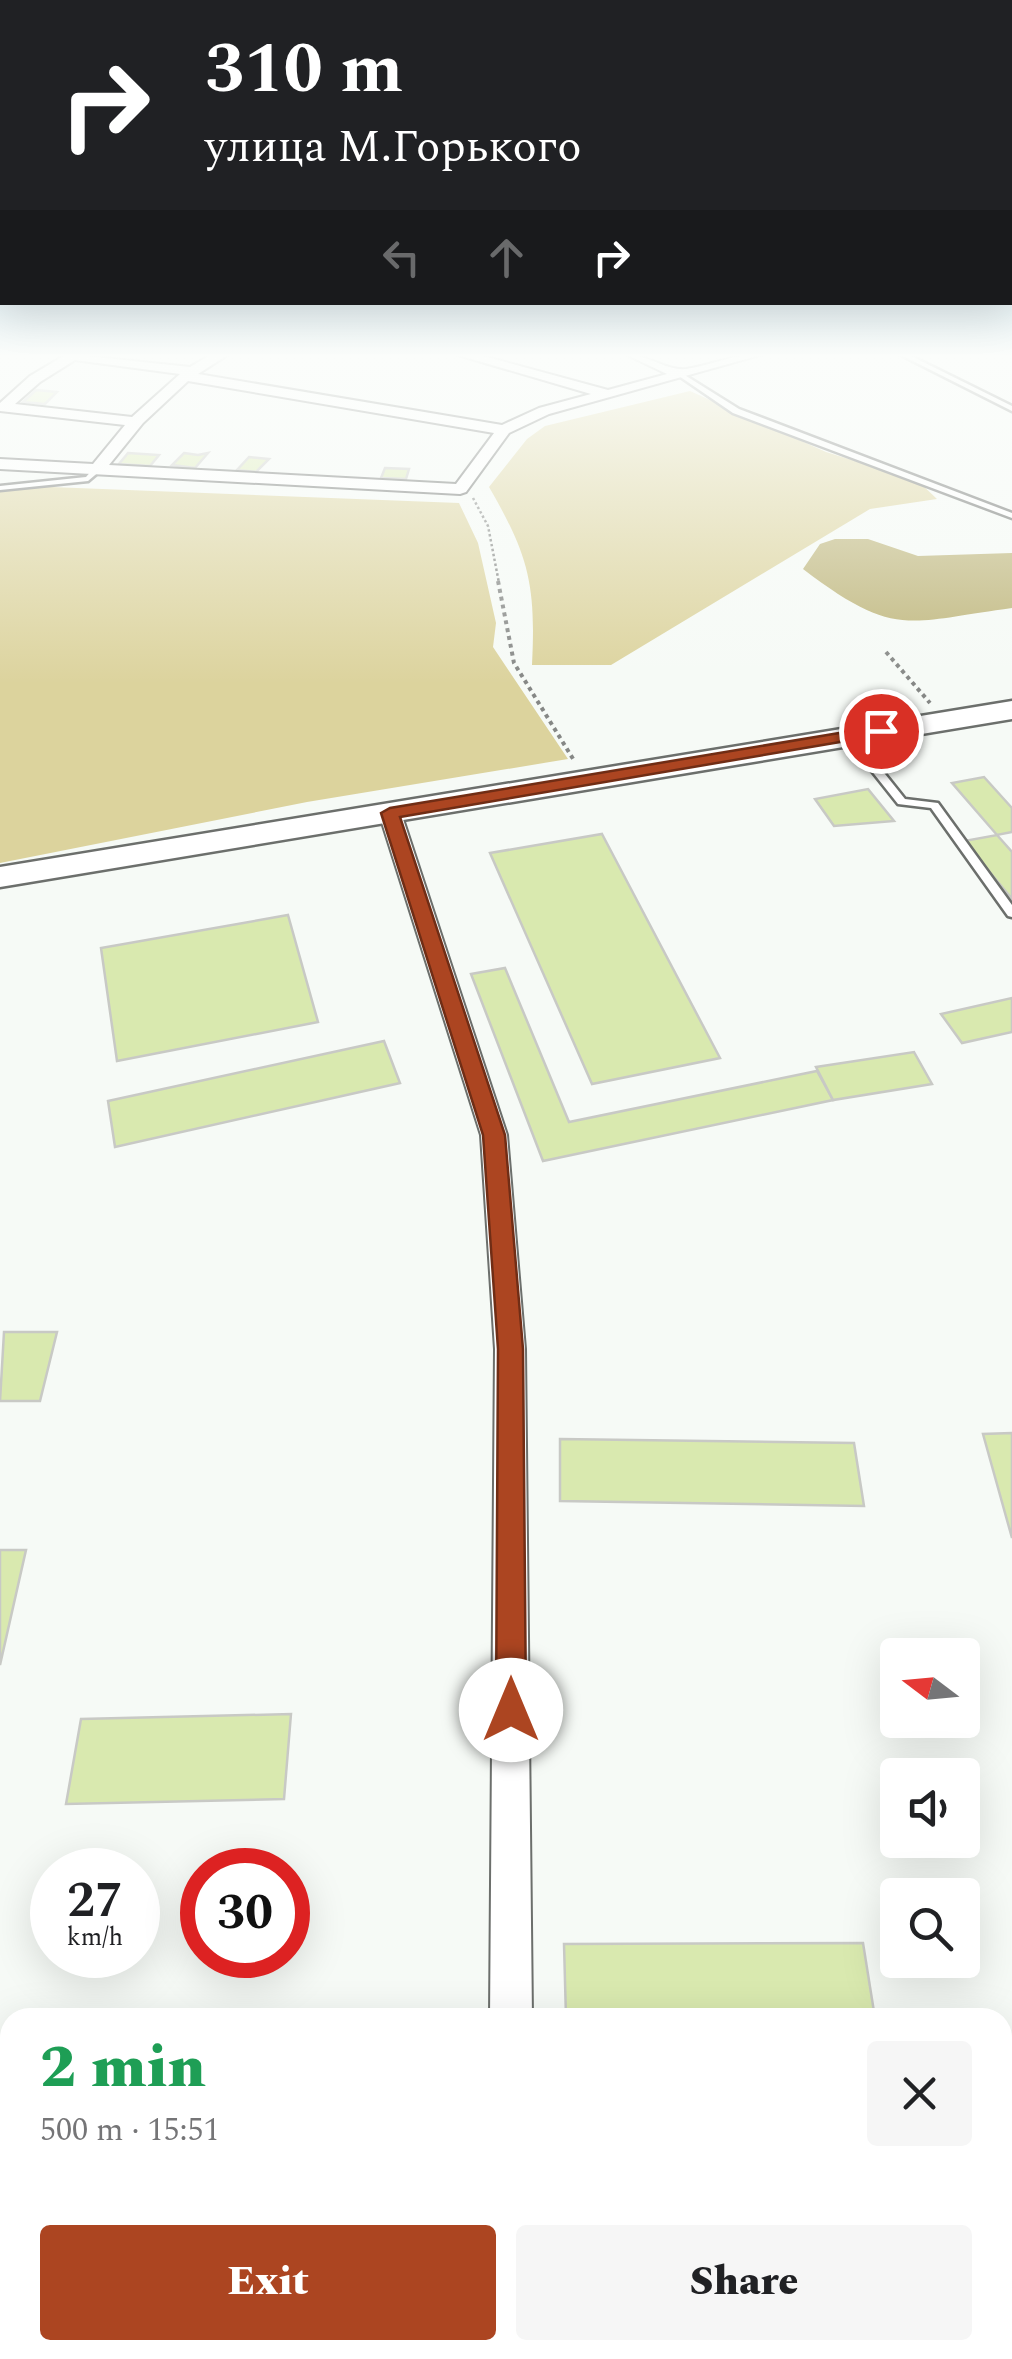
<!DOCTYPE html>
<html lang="en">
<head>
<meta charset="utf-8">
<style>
	body { margin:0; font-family:Spectral,serif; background:#f6f6f6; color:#202124; height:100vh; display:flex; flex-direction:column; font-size:38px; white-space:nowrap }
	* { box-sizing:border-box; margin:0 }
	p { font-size:32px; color:#757577 }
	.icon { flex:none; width:55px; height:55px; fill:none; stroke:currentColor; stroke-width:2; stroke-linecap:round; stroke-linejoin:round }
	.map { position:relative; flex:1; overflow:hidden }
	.side { position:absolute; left:0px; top:2008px; width:1012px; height:352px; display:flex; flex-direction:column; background:#fff; border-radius:30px 30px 0 0; box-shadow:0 10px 40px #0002 }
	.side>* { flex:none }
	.top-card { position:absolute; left:0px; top:0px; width:1012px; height:305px; box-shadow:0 10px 40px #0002; background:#202124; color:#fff; overflow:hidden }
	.needle { width:65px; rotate:286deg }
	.tools { position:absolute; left:880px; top:1638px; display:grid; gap:20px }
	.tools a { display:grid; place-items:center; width:100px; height:100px; border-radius:10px; background:#fff; box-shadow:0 10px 40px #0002; font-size:50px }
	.speed { position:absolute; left:30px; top:1848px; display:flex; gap:20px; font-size:50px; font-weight:700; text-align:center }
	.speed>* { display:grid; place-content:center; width:130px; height:130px; border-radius:50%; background:#fff; box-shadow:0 10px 40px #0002; line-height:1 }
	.speed small { font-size:25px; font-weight:400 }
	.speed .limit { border:15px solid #d22; background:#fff; color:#111 }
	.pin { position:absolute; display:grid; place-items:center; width:85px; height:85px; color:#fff; margin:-42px; border:5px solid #fff; border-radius:50%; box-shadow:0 2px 10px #0007 }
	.me { position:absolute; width:110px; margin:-55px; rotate:0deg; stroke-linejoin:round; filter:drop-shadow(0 0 8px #0008) }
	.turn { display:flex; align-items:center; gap:35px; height:210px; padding:0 40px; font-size:45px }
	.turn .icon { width:130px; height:130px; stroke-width:2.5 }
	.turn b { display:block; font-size:70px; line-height:85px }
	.lanes { display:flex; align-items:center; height:95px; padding:0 40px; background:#0003; justify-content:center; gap:50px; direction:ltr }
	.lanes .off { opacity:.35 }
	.round { display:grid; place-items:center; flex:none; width:105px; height:105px; border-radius:10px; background:#f6f6f6 }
	.summary { display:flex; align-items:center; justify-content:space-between; height:170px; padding:0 40px }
	h1 { font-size:60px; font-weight:800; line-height:75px; color:#1e9e55 }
	.primary-button { display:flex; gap:20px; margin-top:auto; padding:20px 40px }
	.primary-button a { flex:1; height:115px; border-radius:10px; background:#ac4521; color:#fff; font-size:40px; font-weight:800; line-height:115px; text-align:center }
	.primary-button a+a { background:#f6f6f6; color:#202124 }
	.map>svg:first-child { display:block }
	.green { fill:#dcd39d }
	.forest { fill:#beb57a }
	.building { fill:#d9e9af; stroke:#c8c9c5; stroke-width:2.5 }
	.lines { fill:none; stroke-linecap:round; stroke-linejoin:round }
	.service-casing { stroke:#6c6f6c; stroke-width:5 }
	.minor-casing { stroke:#6c6f6c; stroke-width:4 }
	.secondary-casing { stroke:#6c6f6c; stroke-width:5 }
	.path-far1 { stroke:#858785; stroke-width:2.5; stroke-dasharray:2.5 2.5; stroke-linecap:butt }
	.path { stroke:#858785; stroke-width:4; stroke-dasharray:4 4; stroke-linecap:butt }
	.service { fill:#fff; fill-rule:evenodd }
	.minor { fill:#fff; fill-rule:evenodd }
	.secondary { fill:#fff; fill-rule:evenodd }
	.route { fill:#ac4521; stroke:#702d15; stroke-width:2.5 }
</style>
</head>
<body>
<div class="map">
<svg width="1012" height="2359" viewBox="0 0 1012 2359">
	<rect width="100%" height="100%" fill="#f6faf6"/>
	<g class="green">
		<path d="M690 391 826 452 917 480 937 499 870 509 611 665H532C536 585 529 556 489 487L527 439 545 426Z"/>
		<polygon points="0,485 459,503 478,543 496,623 493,647 568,759 307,802 0,863"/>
	</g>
	<path class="forest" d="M835 539H868L918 556 1012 553V608C907 622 895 639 803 569L820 544Z"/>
	<g class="building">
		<polygon points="36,390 57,392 45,404 23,402"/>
		<polygon points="128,453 159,455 150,466 119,464"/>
		<polygon points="184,453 198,455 208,453 195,468 172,465"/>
		<polygon points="249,457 269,459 256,472 237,470"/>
		<polygon points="385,468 409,469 406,479 381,478"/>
		<polygon points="984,777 1012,808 1012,832 997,835 952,783"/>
		<polygon points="868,789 894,821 834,826 815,799"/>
		<polygon points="602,834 720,1058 592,1084 490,853"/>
		<polygon points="997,835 1012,852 1012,899 964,841"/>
		<polygon points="288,915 318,1022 117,1061 101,948"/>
		<polygon points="505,968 569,1122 817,1071 833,1100 543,1161 471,974"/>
		<polygon points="1012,998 1012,1032 962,1043 941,1014"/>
		<polygon points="384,1041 400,1083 115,1147 108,1101"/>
		<polygon points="914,1052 932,1084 833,1100 816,1067"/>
		<polygon points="4,1332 57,1332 40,1401 0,1401"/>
		<polygon points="1012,1433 1012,1538 983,1434"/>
		<polygon points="560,1439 854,1443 864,1506 560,1501"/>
		<polygon points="0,1550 26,1550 0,1665"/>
		<polygon points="291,1714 284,1799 66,1804 81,1719"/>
		<polygon points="863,1943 875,2018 566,2018 564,1944"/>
		<polygon points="1002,2277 1012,2357 767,2350 1002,2350"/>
	</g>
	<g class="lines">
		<defs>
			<g id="service">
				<polygon points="899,354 907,354 1012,406 1012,411"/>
				<polygon points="679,374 683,374 739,409 1012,513 1012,518 733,413 679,376"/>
				<polygon points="94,468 101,470 88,481 0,490 0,486 86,477"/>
				<polygon points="849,733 853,734 905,799 938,803 1012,905 1012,917 1008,916 931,808 898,804 844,736"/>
			</g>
			<g id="minor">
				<path d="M67 354 190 367 212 354H229L198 374 502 425 539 408 591 394 454 354H476L608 390 667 374 625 354C646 354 667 371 686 369 713 365 736 353 764 354L549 414 509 433 466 492 460 494 0 469V459L93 464 125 425 0 411V403L30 376ZM75 360 180 374 132 417 15 404 40 382ZM188 381 494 433 456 484 109 465 143 423Z"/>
				<polygon points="390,807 401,813 507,1135 525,1349 532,2018 490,2018 495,1349 481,1135 379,813"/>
				<polygon points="253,2350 312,2350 308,2359 249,2359"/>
				<rect x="486" y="2350" width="48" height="9"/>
			</g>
			<polygon id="secondary" points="1012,701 1012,719 0,887 0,867"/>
		</defs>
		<use href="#service" class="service-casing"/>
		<use href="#minor" class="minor-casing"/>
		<use href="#secondary" class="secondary-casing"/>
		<polyline class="path-far1" points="473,498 488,526 499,583"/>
		<g class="path">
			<polyline points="498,581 514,663 575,762"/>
			<polyline points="886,652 930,703"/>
		</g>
		<use href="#service" class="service"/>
		<use href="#minor" class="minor"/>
		<use href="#secondary" class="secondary"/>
	</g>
	<linearGradient id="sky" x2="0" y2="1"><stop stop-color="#77b6d1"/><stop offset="0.52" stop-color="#fbfdfb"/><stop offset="1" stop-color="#fbfdfb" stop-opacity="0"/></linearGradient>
	<rect width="1012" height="684" fill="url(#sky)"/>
	<polygon class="route" points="881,726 889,731 887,734 400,817 505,1135 523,1349 526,1710 521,1721 511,1725 500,1721 496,1710 498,1349 483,1135 381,813 390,808"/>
</svg>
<div class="tools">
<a><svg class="needle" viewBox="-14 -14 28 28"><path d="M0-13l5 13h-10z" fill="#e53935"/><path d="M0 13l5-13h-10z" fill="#757577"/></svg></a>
<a><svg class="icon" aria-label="sound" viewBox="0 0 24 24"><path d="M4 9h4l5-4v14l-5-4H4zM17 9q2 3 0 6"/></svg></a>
<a><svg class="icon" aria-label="search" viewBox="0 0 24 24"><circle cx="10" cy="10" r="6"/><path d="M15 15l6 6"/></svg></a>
</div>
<div class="speed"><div>27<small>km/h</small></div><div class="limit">30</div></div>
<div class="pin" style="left:881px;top:731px;background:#d93025"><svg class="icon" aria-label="arrive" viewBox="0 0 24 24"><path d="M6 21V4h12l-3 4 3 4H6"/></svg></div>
<svg class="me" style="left:511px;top:1710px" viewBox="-20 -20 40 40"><circle r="19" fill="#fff"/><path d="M0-13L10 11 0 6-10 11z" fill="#ac4521"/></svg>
<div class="top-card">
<div class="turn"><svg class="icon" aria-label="right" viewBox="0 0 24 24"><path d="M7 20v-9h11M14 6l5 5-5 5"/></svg><div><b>310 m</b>улица М.Горького</div></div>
<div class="lanes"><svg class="icon off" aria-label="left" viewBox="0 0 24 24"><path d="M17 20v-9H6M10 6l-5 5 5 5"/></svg><svg class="icon off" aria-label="ahead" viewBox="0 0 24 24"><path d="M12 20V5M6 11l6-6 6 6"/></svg><svg class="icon" aria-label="right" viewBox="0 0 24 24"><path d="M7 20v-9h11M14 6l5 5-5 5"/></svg></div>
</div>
<section class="side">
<div class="summary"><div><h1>2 min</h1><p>500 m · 15:51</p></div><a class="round"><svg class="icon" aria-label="close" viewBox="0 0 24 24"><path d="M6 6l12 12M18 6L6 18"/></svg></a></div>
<div class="primary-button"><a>Exit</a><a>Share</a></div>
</section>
</div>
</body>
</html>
